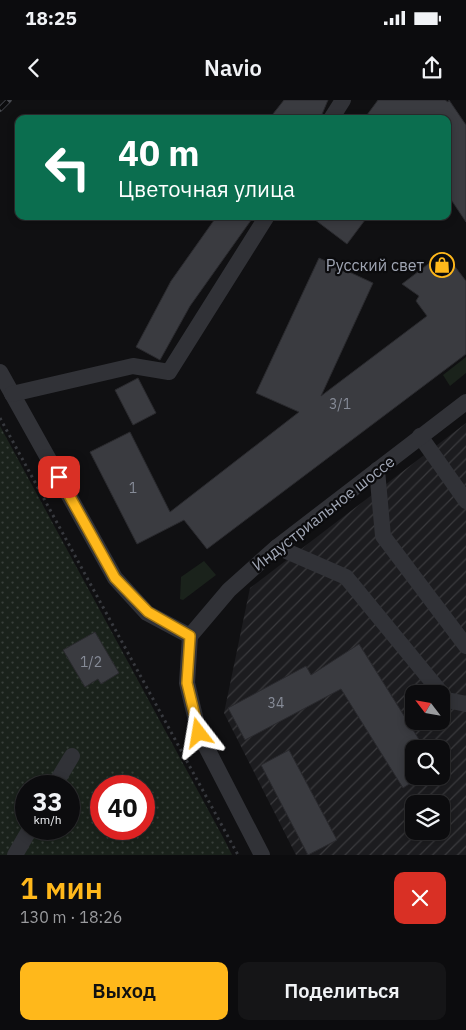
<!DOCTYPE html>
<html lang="ru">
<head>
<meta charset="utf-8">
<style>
	body { margin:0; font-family:"IBM Plex Sans",sans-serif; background:#151517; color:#f1f3f6; height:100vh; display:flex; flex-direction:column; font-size:19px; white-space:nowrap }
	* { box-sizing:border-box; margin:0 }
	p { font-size:16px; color:#9a9b9e }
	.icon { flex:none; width:28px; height:28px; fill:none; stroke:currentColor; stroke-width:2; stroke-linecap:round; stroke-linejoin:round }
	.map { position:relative; height:755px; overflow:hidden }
	.sheet { display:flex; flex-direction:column; background:#0c0c0e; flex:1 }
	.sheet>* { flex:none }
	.top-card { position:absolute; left:15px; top:15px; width:436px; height:105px; border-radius:10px; box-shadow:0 2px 8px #0003,0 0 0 1px #2c2c2e; background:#0b6e4f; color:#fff; overflow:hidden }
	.needle { width:32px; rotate:301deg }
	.tools { position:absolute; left:405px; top:585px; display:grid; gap:10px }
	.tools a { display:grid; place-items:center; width:45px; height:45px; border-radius:10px; background:#0c0c0e; box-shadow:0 2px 8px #0003,0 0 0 1px #2c2c2e; font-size:25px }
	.speed { position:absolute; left:15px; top:675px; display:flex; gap:10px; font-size:25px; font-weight:700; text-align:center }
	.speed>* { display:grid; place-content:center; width:65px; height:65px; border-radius:50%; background:#0c0c0e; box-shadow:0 2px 8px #0003,0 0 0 1px #2c2c2e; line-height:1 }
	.speed small { font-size:12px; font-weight:400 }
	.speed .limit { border:8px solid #d22; background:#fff; color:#111 }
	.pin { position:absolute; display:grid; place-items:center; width:42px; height:42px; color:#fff; margin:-21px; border-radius:10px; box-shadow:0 2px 8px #0006 }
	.me { position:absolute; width:55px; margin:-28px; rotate:346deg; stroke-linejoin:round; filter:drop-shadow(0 0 4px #0008) }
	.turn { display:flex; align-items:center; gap:18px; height:105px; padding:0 20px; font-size:22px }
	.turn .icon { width:65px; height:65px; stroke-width:2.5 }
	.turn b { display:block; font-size:35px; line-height:42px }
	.round { display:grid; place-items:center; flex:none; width:52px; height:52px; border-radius:10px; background:#151517 }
	.overview { display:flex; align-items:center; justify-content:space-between; height:85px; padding:0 20px }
	h1 { font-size:30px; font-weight:600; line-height:38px; color:#ffb81b }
	.action { display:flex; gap:10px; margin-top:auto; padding:10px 20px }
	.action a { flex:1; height:58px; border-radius:10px; background:#ffb81b; color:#111; font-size:20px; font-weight:600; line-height:58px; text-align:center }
	.action a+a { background:#151517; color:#f1f3f6 }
	.status { display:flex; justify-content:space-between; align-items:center; height:35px; padding:0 25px; background:#0c0c0e; direction:ltr }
	.status svg { height:14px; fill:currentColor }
	header { display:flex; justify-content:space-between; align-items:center; height:65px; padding:0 20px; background:#0c0c0e; font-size:22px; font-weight:600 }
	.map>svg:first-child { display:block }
	.industrial { fill:url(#industrial-furrows); fill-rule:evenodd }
	.grass { fill:#1a221b }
	.garden { fill:url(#garden-dots); fill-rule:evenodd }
	.building { fill:#3a3b40; stroke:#2a2a2e }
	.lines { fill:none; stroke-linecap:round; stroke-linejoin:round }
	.path { stroke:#37393e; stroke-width:3; stroke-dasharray:2.5 4; stroke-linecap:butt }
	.minor { stroke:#313237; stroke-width:16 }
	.rail-casing { stroke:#46484e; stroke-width:5.5 }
	.rail { stroke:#0b0b0d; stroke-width:4; stroke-dasharray:11; stroke-linecap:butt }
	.route-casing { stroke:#a67812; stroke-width:12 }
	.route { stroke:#ffb81b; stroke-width:9 }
	.labels { text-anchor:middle; stroke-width:4.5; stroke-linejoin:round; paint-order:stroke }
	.number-label { font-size:14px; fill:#868b97 }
	.poi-label { font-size:16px; fill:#a0a6b4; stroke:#0b0b0d; text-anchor:end }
	.street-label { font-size:16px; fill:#a0a6b4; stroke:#0b0b0d }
</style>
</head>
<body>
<div class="status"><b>18:25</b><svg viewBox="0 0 49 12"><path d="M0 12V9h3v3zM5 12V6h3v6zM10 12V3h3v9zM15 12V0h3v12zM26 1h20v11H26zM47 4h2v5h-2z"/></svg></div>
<header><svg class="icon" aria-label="back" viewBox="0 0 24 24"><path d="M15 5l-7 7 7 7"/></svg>Navio<svg class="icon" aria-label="share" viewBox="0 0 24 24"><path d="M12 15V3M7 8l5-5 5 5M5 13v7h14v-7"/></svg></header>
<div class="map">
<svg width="466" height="755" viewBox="0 0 466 755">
	<defs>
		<pattern id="industrial-furrows" width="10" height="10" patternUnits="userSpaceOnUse" patternTransform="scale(1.25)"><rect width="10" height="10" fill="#1c1c1f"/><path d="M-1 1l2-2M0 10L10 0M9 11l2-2" fill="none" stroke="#3a3a3d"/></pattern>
		<pattern id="garden-dots" width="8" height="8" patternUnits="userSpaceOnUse" patternTransform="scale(1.25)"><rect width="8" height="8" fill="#1a221b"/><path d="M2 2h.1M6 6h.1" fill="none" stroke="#383f3a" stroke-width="1.8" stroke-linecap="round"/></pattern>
	</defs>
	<rect width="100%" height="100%" fill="#101012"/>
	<path class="industrial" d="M466 323V755H296L224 613 250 488ZM414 594H441V621H414ZM414 649H441V676H414ZM414 704H441V731H414Z"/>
	<g class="grass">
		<polygon points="466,257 466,273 450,286 443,275"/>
		<polygon points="204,461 216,475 183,500 180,499 181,477"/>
	</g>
	<path class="garden" d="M0 326 224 739 232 755H0ZM26 686H69V729H26ZM101 686H144V729H101Z"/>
	<g class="building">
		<polygon points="284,0 328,0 320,19 269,19"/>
		<polygon points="378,0 445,0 448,2 449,0 466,25 466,122 448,95 448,19 364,19"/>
		<polygon points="217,116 254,116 190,206 160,260 136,247 171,181"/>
		<polygon points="310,116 368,116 347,144"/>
		<polygon points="444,152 466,181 466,254 207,449 184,420 137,444 90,352 130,332 170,412 299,312 256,293 319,158 373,183 321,296 427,216 416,201 419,196 402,184"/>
		<polygon points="138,278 156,313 133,325 115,290"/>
		<polygon points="95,532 119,573 101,584 98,579 85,587 63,550"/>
		<polygon points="359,544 425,649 414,649 414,681 403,688 341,589 245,640 228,608 306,566 311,575"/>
		<polygon points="289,650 337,740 308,755 261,665"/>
	</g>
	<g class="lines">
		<polyline class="path" points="0,318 238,755"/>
		<g class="minor">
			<polyline points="331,19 343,0"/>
			<polyline points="0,272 115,478 147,513 190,536"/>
			<polyline points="12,294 133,266 169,272 267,116"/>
			<polyline points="420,336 466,401"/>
			<polyline points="377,370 383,436 466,546"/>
			<polyline points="277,447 346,477 447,600 466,604"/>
			<polyline points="190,536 229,490 277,447 466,302"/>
			<polyline points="190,536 187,583 199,633 262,755"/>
			<polyline points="54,686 72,656"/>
			<polyline points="15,755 30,729"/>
		</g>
		<defs>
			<polyline id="rail" points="0,9 9,0"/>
		</defs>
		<use href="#rail" class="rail-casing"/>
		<use href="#rail" class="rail"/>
	</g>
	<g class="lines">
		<defs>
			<polyline id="route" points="59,377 115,478 148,512 190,536 187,583 199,633"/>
		</defs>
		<use href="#route" class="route-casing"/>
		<use href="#route" class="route"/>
	</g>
	<defs>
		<symbol id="shop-ring" viewBox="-11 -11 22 22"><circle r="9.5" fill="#0b0b0d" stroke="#ffb81b" stroke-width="1.5"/><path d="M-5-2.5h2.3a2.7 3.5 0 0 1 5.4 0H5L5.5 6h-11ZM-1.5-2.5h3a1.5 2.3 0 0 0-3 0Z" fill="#ffb81b"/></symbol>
	</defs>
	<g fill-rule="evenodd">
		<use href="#shop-ring" x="428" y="151" width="28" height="28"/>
	</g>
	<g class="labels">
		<g class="number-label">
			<text x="340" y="309">3/1</text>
			<text x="133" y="393">1</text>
			<text x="91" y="567">1/2</text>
			<text x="276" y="608">34</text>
		</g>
		<g class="poi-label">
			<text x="424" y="171">Русский свет</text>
		</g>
		<g class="street-label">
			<text transform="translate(323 413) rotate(-38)" y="6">Индустриальное шоссе</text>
		</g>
	</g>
</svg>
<div class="tools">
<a><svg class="needle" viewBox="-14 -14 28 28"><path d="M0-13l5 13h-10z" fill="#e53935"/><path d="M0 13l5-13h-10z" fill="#9a9b9e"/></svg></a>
<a><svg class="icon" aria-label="search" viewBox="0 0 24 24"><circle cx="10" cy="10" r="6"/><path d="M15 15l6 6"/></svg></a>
<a><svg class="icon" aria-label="layers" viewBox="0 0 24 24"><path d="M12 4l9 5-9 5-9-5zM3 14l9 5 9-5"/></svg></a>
</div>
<div class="speed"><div>33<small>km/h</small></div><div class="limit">40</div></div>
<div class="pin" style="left:59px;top:377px;background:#d93025"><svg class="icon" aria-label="arrive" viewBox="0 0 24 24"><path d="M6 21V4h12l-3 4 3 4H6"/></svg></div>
<svg class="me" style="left:199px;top:633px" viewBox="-20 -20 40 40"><path d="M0-17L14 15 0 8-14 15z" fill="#ffb81b" stroke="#fff" stroke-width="4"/></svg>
<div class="top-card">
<div class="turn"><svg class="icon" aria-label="left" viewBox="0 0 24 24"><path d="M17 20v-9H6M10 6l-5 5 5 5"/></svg><div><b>40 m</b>Цветочная улица</div></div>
</div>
</div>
<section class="sheet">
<div class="overview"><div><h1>1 мин</h1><p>130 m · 18:26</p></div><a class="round" style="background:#d93025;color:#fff"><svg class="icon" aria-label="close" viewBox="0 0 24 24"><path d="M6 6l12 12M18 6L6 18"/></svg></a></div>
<div class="action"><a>Выход</a><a>Поделиться</a></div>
</section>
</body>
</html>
